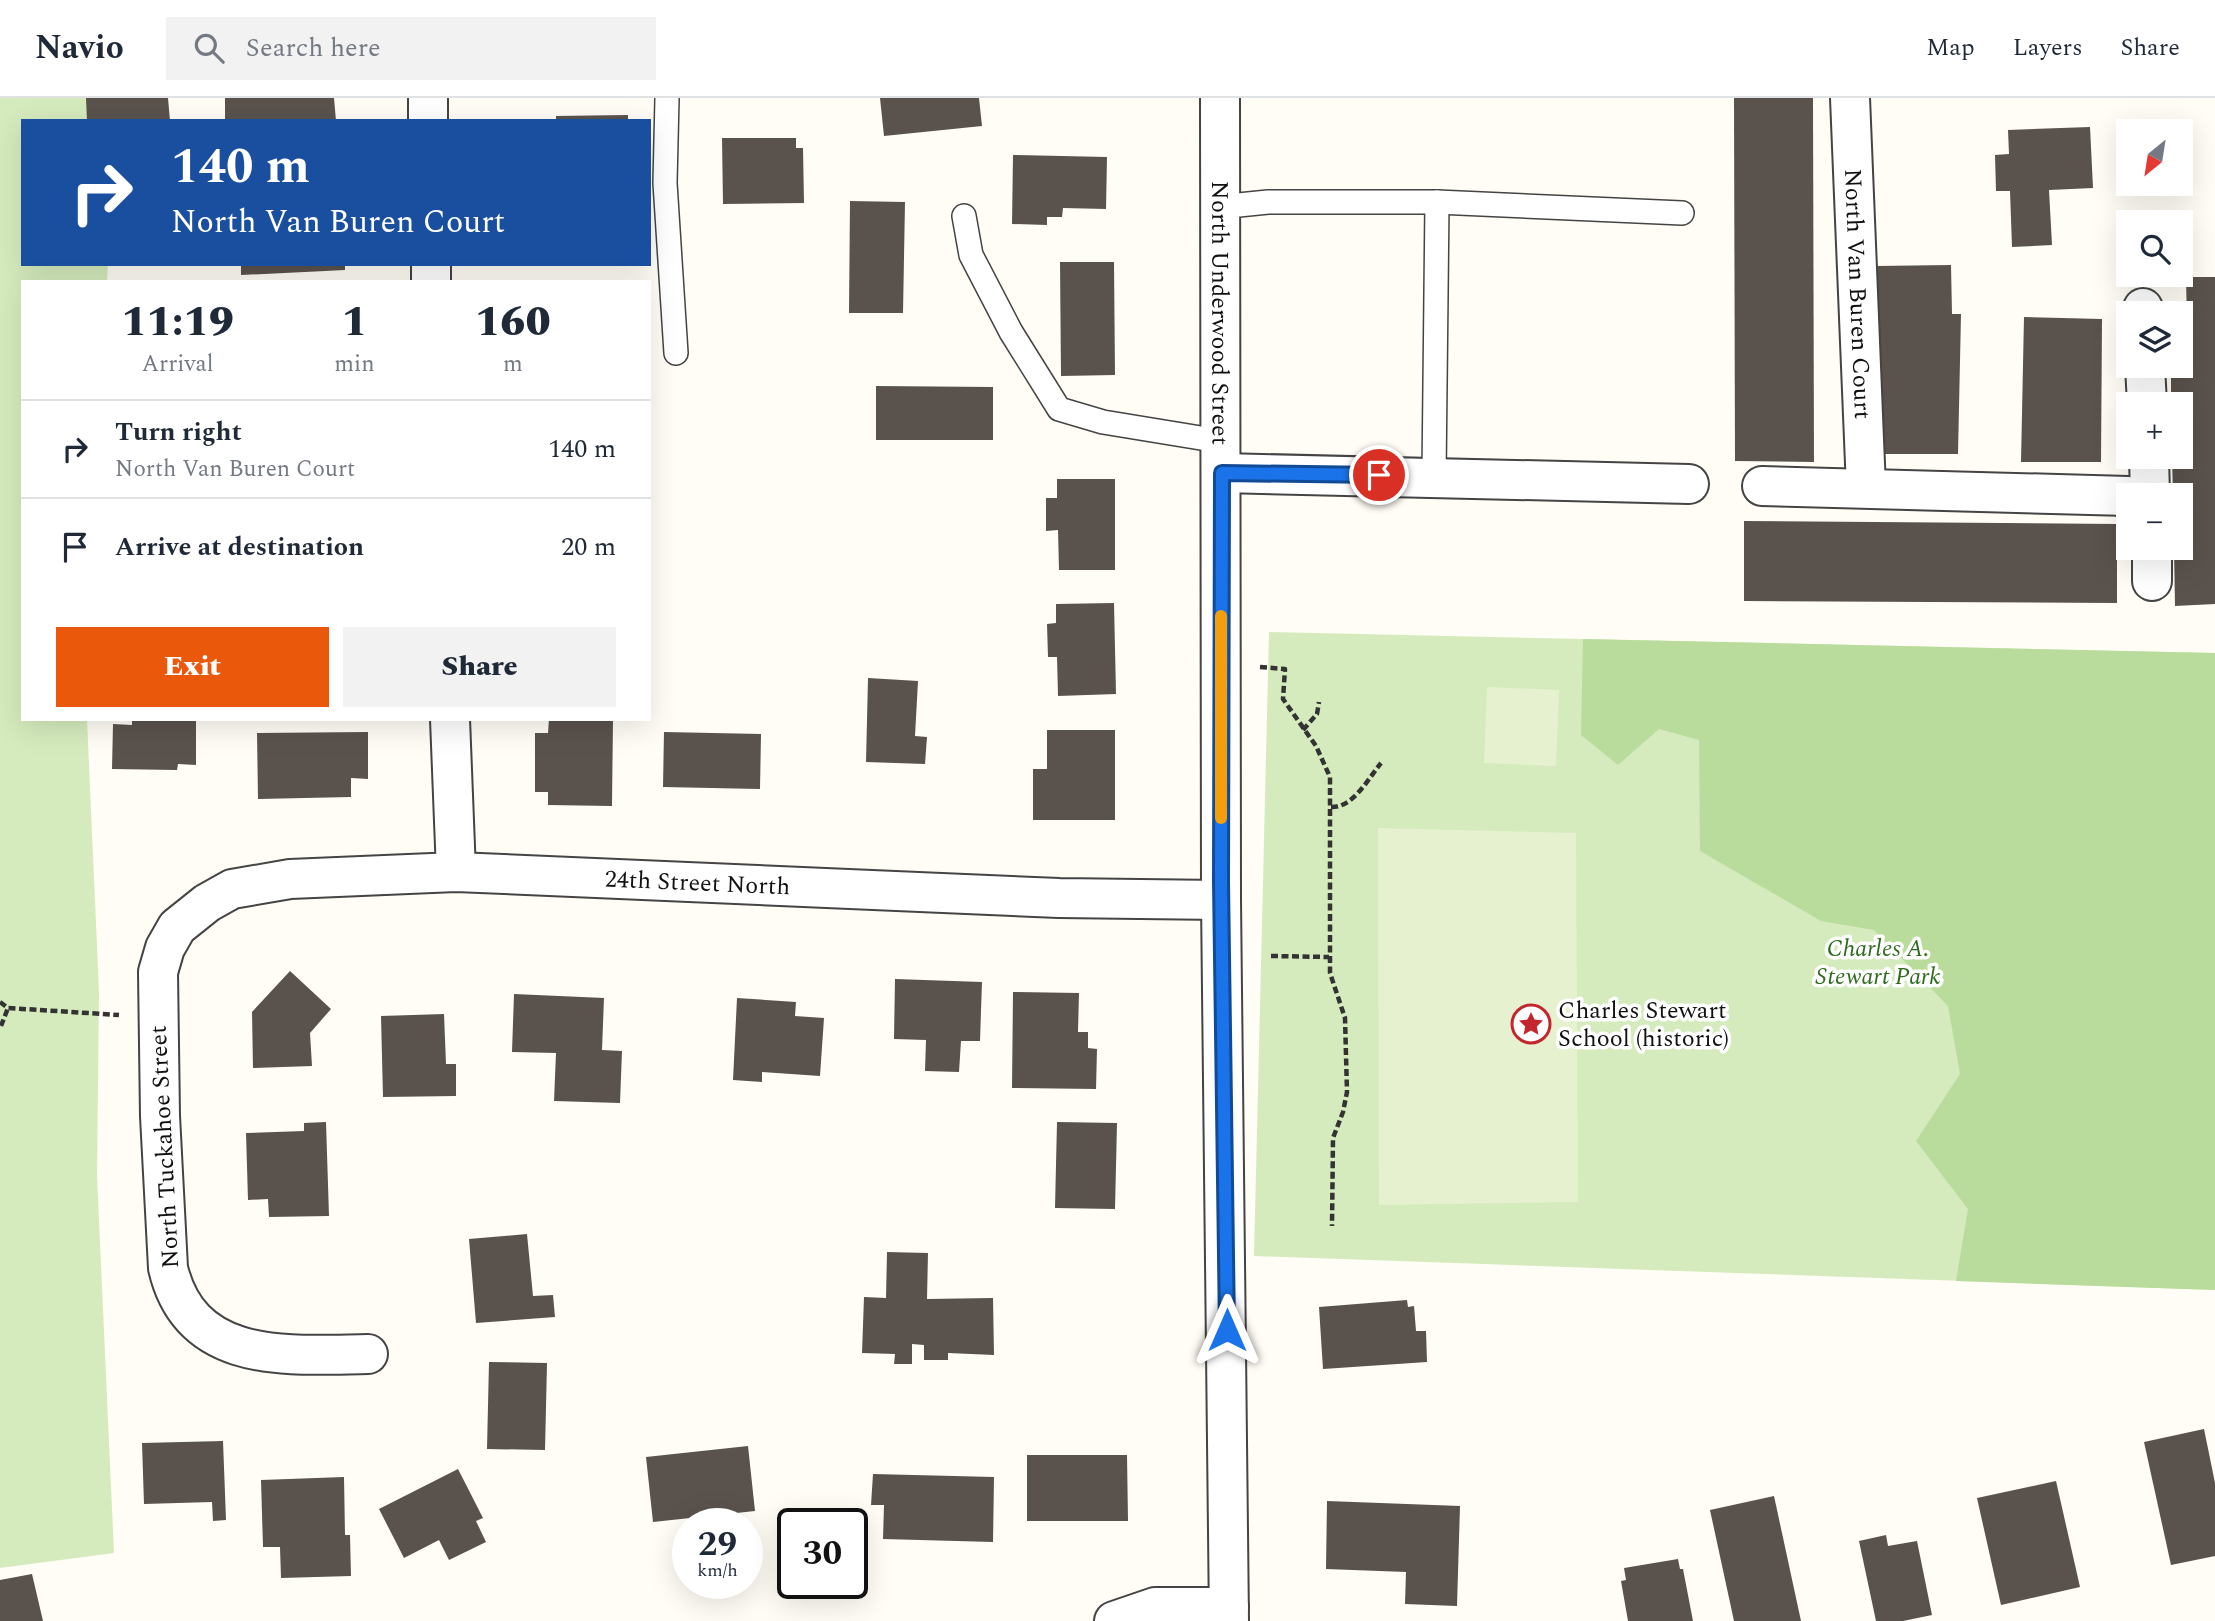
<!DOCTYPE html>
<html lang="en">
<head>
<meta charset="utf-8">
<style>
	body { margin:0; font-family:Spectral,serif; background:#f2f2f3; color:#1f2937; height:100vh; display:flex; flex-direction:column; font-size:26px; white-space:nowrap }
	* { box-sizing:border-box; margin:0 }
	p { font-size:23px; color:#747a83 }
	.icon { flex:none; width:38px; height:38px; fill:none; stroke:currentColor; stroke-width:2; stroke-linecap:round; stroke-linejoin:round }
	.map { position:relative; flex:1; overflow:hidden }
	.sheet { position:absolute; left:21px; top:182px; width:630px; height:441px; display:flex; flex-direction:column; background:#fff; border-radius:0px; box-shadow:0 7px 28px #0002 }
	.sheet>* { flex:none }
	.top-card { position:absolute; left:21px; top:21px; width:630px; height:147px; border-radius:0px; box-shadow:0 7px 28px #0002; background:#1a4fa0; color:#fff; overflow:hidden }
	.needle { width:46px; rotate:210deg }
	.buttons { position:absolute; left:2116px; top:21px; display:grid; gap:14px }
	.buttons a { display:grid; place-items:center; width:77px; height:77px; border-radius:0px; background:#fff; box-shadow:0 7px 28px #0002; font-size:35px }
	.speed { position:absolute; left:672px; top:1410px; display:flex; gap:14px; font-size:35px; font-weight:700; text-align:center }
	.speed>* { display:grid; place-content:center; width:91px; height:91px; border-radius:50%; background:#fff; box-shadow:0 7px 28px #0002; line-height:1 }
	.speed small { font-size:18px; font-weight:400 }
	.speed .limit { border:4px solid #111; border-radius:10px; background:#fff; color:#111 }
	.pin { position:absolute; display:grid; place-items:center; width:60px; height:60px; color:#fff; margin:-30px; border:4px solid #fff; border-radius:50%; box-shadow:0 2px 7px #0007 }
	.me { position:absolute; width:77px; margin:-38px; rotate:0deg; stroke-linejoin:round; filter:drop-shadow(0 0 5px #0008) }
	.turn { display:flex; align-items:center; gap:24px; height:147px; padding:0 35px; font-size:32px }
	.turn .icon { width:91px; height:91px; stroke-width:2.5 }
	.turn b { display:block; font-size:49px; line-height:60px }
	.eta { display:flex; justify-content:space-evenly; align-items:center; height:119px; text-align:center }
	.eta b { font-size:42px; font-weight:800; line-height:49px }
	.cta { display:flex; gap:14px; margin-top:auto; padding:14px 35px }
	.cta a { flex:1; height:80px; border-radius:0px; background:#ea580c; color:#fff; font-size:28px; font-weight:800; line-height:80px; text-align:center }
	.cta a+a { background:#f2f2f3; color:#1f2937 }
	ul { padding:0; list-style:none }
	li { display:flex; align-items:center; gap:21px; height:98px; padding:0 35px; border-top:2px solid #e0e1e3 }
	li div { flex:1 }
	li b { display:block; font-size:26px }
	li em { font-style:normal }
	header { display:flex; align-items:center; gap:42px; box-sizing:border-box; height:98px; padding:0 35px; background:#fff; border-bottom:2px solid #e0e1e3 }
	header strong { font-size:33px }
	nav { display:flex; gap:38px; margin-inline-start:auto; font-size:24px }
	.search { width:490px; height:63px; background:#f2f2f3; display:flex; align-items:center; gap:18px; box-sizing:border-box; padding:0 24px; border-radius:0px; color:#747a83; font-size:26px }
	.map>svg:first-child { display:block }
	.green { fill:#d5ebbd }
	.forest { fill:#b9dc9c }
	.pitch { fill:#e6f2cf }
	.building { fill:#5a524d }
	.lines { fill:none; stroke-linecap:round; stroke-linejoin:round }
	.service-casing { stroke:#444; stroke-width:26 }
	.minor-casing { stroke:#444; stroke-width:42 }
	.path { stroke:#333; stroke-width:4.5; stroke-dasharray:7 3.5; stroke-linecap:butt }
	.service { stroke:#fff; stroke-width:23 }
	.minor { stroke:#fff; stroke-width:38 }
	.route-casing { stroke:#114b97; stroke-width:18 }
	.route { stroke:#1a73e8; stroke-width:12 }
	.slow { stroke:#f59e0b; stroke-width:12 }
	.labels { text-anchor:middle; stroke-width:7; stroke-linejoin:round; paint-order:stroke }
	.street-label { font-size:24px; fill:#111; stroke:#fff }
	.park-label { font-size:24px; font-style:italic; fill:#2f6b1f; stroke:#fff }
	.poi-label { font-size:24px; fill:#111; stroke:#fff; text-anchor:start }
</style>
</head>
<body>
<header>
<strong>Navio</strong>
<div class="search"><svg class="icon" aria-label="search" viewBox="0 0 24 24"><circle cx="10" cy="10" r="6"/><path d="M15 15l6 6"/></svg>Search here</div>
<nav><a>Map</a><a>Layers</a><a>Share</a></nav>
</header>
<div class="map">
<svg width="2215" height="1523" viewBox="0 0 2215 1523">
	<rect width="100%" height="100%" fill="#fffdf5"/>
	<g class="green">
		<polygon points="0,0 116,0 115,23 23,23 23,166 108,166 107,184 23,184 23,621 87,621 99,894 97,1078 114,1455 0,1470"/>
		<polygon points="1269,534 2215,555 2215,1192 1254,1158"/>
	</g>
	<polygon class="forest" points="1583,541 2215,555 2215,1192 1956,1183 1968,1111 1916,1043 1960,976 1948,908 1874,832 1821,823 1700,753 1699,642 1659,631 1618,667 1581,637"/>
	<g class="pitch">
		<polygon points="1487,589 1559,592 1556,668 1484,665"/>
		<polygon points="1378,730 1576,735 1578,1104 1379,1107"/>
	</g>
	<g class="building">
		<polygon points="86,0 168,0 170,23 87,23"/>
		<polygon points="225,0 334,0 336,23 225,23"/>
		<polygon points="880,0 979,0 982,28 884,38"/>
		<polygon points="1734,0 1813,0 1814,364 1735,363"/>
		<polygon points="628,17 628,23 556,23 556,18"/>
		<polygon points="2090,29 2093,90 2049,92 2052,147 2012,149 2010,93 1996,93 1995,57 2009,56 2008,32"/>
		<polygon points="722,40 796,40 796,50 803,50 804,105 723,106"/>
		<polygon points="1013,57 1107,59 1106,111 1063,110 1062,119 1047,119 1047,127 1012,126"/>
		<polygon points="850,103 905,104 903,215 849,215"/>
		<polygon points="1060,164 1114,164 1115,277 1061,278"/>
		<polygon points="241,166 345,166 345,172 241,177"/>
		<polygon points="1951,167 1952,216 1961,216 1958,356 1878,356 1876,168"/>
		<polygon points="2186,179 2215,179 2215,506 2175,508 2174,450 2180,450 2180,397 2173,397 2172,359 2180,359 2180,306 2171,306 2171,268 2180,268 2180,228 2187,227"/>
		<polygon points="2024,219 2102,221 2101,364 2021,364"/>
		<polygon points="876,288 993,289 993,342 876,342"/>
		<polygon points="1057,381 1115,381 1115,472 1059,472 1058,432 1046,433 1046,400 1057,400"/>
		<polygon points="1744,423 2117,426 2117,505 1744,503"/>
		<polygon points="1114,505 1116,596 1058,598 1057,559 1048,559 1047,526 1056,525 1056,506"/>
		<polygon points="868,580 918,583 915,638 927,639 925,666 866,664"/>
		<polygon points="132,621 196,621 196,667 178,666 177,672 112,671 113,626 132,627"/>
		<polygon points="549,621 613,622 612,708 548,707 548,694 535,694 535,635 548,635"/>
		<polygon points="1047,632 1115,632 1115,722 1033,722 1033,671 1047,671"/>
		<polygon points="368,634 368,681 351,680 351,699 258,701 257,635"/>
		<polygon points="664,634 761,636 760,691 663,689"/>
		<polygon points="290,873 331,911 310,935 312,968 253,970 252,914"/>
		<polygon points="895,881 982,884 980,943 961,943 959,974 925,973 926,942 894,941"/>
		<polygon points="1013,894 1079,895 1078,934 1088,934 1088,950 1097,951 1096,991 1012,990"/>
		<polygon points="514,896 604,900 602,952 622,953 620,1005 554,1003 556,955 512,954"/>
		<polygon points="737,900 796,904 795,918 824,920 820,978 762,974 762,984 733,982"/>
		<polygon points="444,916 446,966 456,966 456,998 383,999 381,918"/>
		<polygon points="326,1024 329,1118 269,1119 268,1101 248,1102 246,1035 304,1033 304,1025"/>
		<polygon points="1057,1024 1117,1025 1115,1111 1055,1110"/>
		<polygon points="527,1136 533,1198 553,1197 555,1219 476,1225 469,1141"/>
		<polygon points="887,1154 928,1155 927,1201 993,1200 994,1257 948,1255 948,1262 924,1262 924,1247 912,1246 912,1266 894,1266 895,1256 862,1255 864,1199 886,1200"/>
		<polygon points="1407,1202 1408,1209 1414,1208 1416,1233 1426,1233 1427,1264 1323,1271 1319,1209"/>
		<polygon points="489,1264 547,1265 545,1352 487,1351"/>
		<polygon points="2204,1331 2215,1385 2215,1458 2171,1467 2144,1344"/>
		<polygon points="223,1343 226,1422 213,1423 212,1404 144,1406 142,1345"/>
		<polygon points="748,1348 755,1413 653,1424 646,1359"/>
		<polygon points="1027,1357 1127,1357 1128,1423 1027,1423"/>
		<polygon points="458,1371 483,1420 476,1423 486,1444 449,1462 439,1442 404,1460 379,1411"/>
		<polygon points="873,1376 994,1379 993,1444 883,1441 884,1407 871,1407"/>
		<polygon points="344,1379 345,1437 350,1437 351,1478 281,1480 280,1449 263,1449 261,1382"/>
		<polygon points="2056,1383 2080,1489 2001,1507 1977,1400"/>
		<polygon points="1774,1398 1801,1523 1734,1523 1710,1412"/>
		<polygon points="1327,1403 1460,1408 1457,1508 1405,1506 1406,1474 1326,1471"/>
		<polygon points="1886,1437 1888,1448 1917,1443 1932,1517 1903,1523 1876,1523 1859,1443"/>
		<polygon points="1678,1461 1680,1471 1683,1471 1693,1523 1628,1523 1621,1483 1626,1482 1624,1470"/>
		<polygon points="32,1476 43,1523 0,1523 0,1482"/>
	</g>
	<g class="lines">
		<defs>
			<g id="service">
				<polyline points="667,0 665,85 676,255"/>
				<polyline points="1437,104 1682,115"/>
				<polyline points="1219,109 1268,104 1437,104 1434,378"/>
				<polyline points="964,118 971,157 1011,234 1059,311 1103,324 1219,343"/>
			</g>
			<g id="minor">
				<path id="s1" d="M1220 0 1221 802 1229 1523"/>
				<path id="s2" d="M1850 0 1866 390"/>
				<polyline points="428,23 428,0"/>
				<polyline points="431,166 431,184"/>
				<polyline points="2143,210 2143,215"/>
				<polyline points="2145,268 2147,306"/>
				<polyline points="2149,359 2150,397"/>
				<polyline points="1222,375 1689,386"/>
				<polyline points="1762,388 2128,398"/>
				<polyline points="2152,450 2152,483"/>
				<polyline points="450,621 456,774"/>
				<path id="s3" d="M368 1256C289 1257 191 1268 168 1170L160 1018 158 874 165 850 177 829 207 805 232 791 290 781 456 774 1059 800 1221 802"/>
				<polyline points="1114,1523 1155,1509 1229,1509"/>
			</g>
		</defs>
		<use href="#service" class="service-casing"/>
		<use href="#minor" class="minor-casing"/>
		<g class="path">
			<polyline points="1260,569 1285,571 1283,601 1316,648 1330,679 1330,875 1345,920 1347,994 1343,1014 1333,1040 1332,1128"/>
			<polyline points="1303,632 1317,616 1319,604"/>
			<path d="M1331 709C1353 710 1368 681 1381 665"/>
			<polyline points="1271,858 1329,859"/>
			<polyline points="0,904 8,910 119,917"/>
			<polyline points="1,928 8,910"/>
		</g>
		<use href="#service" class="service"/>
		<use href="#minor" class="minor"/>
	</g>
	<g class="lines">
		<defs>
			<polyline id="route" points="1227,1232 1221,783 1222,375 1379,377"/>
		</defs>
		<use href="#route" class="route-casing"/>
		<use href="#route" class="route"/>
		<polyline class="slow" points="1221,518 1221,720"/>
	</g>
	<defs>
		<symbol id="sight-ring" viewBox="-11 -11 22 22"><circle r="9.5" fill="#fff" stroke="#c4262e" stroke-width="1.5"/><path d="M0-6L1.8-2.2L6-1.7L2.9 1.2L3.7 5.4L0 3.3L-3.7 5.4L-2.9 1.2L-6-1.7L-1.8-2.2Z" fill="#c4262e"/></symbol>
	</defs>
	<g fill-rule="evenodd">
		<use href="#sight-ring" x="1509" y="904" width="44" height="44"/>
	</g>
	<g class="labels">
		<g class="street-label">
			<text dy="8" stroke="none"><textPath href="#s2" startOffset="196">North Van Buren Court</textPath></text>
			<text dy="8" stroke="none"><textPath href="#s1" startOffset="215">North Underwood Street</textPath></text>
			<text dy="8" stroke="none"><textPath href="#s3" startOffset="1120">24th Street North</textPath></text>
			<text transform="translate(164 1049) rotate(-93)" y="8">North Tuckahoe Street</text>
		</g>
		<g class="park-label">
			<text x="1878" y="858">Charles A.<tspan x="1878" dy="28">Stewart Park</tspan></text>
		</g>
		<g class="poi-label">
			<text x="1558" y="920">Charles Stewart<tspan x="1558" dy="28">School (historic)</tspan></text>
		</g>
	</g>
</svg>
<div class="buttons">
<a><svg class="needle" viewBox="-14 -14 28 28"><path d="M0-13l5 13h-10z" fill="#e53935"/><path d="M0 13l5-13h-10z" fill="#747a83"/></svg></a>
<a><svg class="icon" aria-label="search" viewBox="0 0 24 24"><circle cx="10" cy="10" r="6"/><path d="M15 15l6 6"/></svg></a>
<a><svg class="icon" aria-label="layers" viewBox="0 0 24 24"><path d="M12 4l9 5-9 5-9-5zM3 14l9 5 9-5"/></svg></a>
<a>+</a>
<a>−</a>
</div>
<div class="speed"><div>29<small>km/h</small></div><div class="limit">30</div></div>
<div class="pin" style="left:1379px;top:377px;background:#d93025"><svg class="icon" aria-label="arrive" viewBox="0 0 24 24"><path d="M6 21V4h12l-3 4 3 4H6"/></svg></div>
<svg class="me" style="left:1227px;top:1232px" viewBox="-20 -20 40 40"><path d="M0-17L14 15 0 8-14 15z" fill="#1a73e8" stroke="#fff" stroke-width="4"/></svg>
<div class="top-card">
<div class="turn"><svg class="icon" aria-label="right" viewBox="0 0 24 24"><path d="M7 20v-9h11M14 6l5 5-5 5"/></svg><div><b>140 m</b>North Van Buren Court</div></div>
</div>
<section class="sheet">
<div class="eta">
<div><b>11:19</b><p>Arrival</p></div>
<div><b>1</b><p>min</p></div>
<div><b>160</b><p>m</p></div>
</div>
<ul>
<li><svg class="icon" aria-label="right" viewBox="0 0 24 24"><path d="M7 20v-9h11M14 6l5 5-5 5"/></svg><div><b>Turn right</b><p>North Van Buren Court</p></div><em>140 m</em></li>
<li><svg class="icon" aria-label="arrive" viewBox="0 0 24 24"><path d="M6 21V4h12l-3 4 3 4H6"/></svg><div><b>Arrive at destination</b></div><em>20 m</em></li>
</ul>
<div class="cta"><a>Exit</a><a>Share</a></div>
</section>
</div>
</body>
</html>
